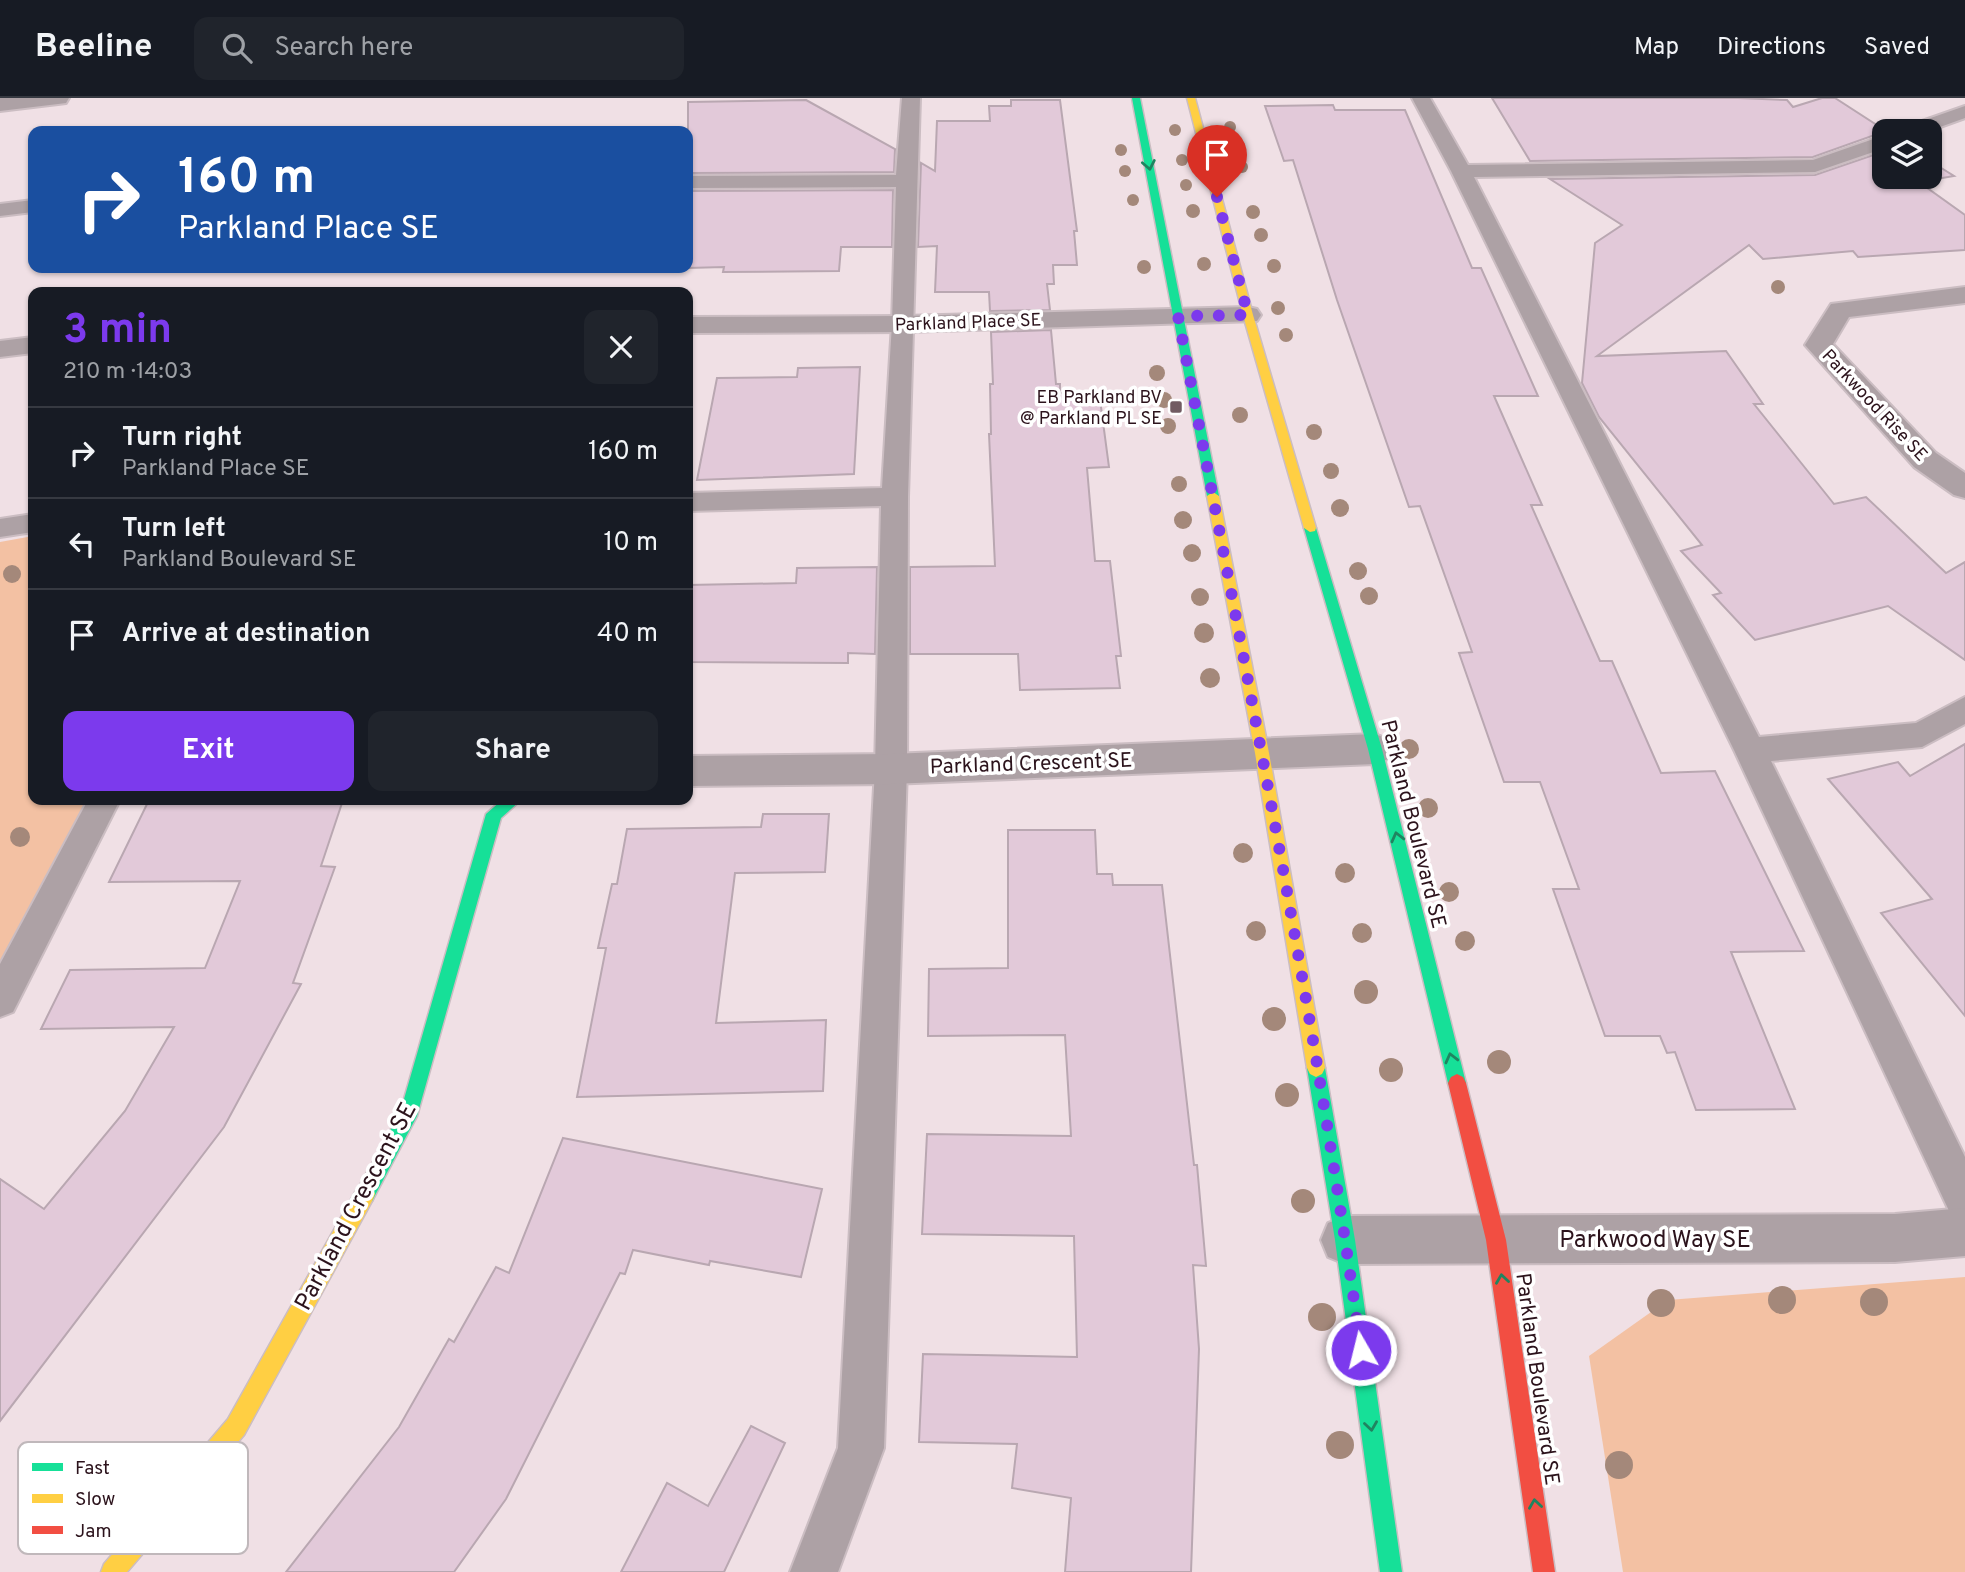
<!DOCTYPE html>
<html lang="en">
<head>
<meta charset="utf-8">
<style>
	body { margin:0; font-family:Overpass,sans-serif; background:#20242c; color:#f1f3f6; height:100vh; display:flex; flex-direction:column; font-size:26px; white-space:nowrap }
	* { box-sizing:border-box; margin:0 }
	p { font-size:23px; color:#9ea1a6 }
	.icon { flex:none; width:38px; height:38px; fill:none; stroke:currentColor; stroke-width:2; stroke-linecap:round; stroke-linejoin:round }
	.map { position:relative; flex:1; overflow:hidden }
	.details { position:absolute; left:28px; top:189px; width:665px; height:518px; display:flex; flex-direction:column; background:#171b24; border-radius:14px; box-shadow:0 2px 5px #0004 }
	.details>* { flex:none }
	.banner { position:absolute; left:28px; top:28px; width:665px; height:147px; border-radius:14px; box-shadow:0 2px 5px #0004; background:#1a4fa0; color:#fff; overflow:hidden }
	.controls { position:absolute; left:1872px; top:21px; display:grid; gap:14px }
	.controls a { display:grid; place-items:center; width:70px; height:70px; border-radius:14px; background:#171b24; box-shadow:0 2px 5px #0004; font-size:35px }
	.pin { position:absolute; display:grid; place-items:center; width:60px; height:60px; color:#fff; margin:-72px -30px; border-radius:50% 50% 50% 0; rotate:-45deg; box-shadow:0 0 7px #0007 }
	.pin .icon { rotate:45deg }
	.me { position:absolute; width:77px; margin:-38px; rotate:352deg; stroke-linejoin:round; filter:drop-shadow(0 0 5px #0008) }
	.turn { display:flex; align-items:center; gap:24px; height:147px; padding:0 35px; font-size:32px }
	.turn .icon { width:91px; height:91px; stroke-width:2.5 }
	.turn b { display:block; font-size:49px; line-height:60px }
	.round { display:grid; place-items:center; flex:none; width:74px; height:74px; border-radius:14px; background:#20242c }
	.headline { display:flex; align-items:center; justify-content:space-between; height:119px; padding:0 35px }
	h1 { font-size:42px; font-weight:700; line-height:52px; color:#7c3aed }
	.primary-button { display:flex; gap:14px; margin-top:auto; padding:14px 35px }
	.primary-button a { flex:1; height:80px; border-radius:14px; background:#7c3aed; color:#fff; font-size:28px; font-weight:700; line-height:80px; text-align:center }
	.primary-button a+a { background:#20242c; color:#f1f3f6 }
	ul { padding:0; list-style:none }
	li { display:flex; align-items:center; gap:21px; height:91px; padding:0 35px; border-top:2px solid #363941 }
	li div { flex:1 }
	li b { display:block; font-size:26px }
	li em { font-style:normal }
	header { display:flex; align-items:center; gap:42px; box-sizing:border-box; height:98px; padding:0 35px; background:#171b24; border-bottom:2px solid #363941 }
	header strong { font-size:33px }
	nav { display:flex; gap:38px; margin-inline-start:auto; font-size:24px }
	.search { width:490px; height:63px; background:#20242c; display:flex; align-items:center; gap:18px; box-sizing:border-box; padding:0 24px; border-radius:14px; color:#9ea1a6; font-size:26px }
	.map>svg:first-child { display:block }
	.green { fill:#f3c1a3 }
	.building { fill:#e2c9d9; stroke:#b9a7b1; stroke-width:2 }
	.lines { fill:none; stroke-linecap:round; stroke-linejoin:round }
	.lane-casing { stroke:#cbbdc2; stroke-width:4 }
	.street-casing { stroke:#cbbdc2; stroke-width:4 }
	.fast-casing { stroke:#cbbdc2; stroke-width:3 }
	.slow-casing { stroke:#cbbdc2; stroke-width:3 }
	.jam-casing { stroke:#cbbdc2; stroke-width:3 }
	.lane { fill:#ada1a5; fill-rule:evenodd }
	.street { fill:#ada1a5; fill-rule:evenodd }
	.fast { fill:#16e098; fill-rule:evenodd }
	.slow { fill:#ffcf43; fill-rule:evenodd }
	.jam { fill:#f24e42; fill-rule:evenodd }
	.tree { fill:#a4887a }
	.oneway { stroke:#208460 }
	.route { stroke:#7c3aed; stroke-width:12; stroke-dasharray:0 21.6 }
	.poi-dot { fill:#715b62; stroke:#fff; stroke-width:2.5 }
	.labels { text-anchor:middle; stroke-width:7; stroke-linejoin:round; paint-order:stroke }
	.far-street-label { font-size:18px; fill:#2c131c; stroke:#fff }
	.far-poi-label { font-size:18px; fill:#2c131c; stroke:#fff; text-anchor:end }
	.street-label { font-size:21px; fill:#2c131c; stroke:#fff }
	.near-street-label { font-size:24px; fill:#2c131c; stroke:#fff }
	.key { fill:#fff; stroke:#c0b8bb; stroke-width:2 }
	.key-label { font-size:19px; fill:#2c131c }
</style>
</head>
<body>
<header>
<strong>Beeline</strong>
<div class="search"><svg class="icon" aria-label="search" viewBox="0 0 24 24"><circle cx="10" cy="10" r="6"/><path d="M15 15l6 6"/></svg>Search here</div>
<nav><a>Map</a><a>Directions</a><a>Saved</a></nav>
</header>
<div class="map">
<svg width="1965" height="1474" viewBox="0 0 1965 1474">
	<rect width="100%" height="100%" fill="#f0e0e5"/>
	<g class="green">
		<polygon points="33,438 33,702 87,702 0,867 0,444"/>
		<polygon points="1965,1179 1965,1474 1623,1474 1589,1258 1668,1202"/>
	</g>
	<g class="building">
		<polygon points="1492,0 1738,0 1787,2 1793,9 1822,0 1835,0 1886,33 1813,59 1530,63"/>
		<polygon points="806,2 895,51 894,74 688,75 688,4"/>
		<polygon points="1011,2 1060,2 1077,133 1074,133 1077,167 1053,167 1054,186 1047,186 1050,212 990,213 989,194 935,194 937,148 918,149 921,65 935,73 937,23 990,23 989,8 1011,8"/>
		<polygon points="1333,7 1335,12 1405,12 1472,170 1481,170 1538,298 1494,298 1542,407 1531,407 1600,563 1612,563 1661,675 1715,673 1804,853 1731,854 1795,1011 1696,1012 1675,954 1667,955 1660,938 1605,938 1553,791 1579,791 1540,684 1504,684 1459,555 1472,554 1420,408 1409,409 1337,202 1293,62 1284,63 1265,8"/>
		<polygon points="1885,53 1885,79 1930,79 1930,63 1954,78 1919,84 1965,117 1965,152 1858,159 1853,153 1763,161 1749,147 1597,258 1726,253 1763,306 1754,306 1834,406 1866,399 1946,475 1965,464 1965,562 1888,508 1755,542 1713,497 1721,495 1681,453 1702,447 1599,319 1582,285 1595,145 1622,127 1550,81 1815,77"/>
		<polygon points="893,92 892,149 841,149 839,173 723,174 724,169 688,170 688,93"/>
		<polygon points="1051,232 1056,286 1060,286 1060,295 1099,294 1109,369 1087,370 1095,463 1110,463 1121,558 1116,558 1120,590 1020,592 1018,556 910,556 910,469 995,468 989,336 991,336 990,286 993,286 991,234"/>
		<polygon points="860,269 854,376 697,382 717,280 797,279 798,270"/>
		<polygon points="877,469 875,556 848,555 848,565 688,564 688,487 796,485 797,470"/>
		<polygon points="1965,646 1965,918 1881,815 1932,801 1828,681 1898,664 1910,678"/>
		<polygon points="149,702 343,702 321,768 335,769 293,885 301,886 224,1029 0,1323 0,1081 44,1111 125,1013 174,929 41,931 70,872 205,870 240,783 109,784"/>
		<polygon points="763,716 829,716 825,774 735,775 716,925 826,922 823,993 577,999 606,850 598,850 612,786 617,786 627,731 761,729"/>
		<polygon points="1008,732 1095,732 1097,776 1112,776 1113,787 1162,787 1194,1067 1197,1067 1206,1168 1193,1167 1199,1251 1191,1474 1065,1474 1071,1400 1012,1390 1017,1346 919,1344 923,1256 1077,1259 1074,1138 922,1136 927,1036 1071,1038 1065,937 928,938 929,871 1008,870"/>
		<polygon points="563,1040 822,1091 801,1179 710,1163 709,1167 633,1152 625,1176 620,1175 506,1401 454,1474 286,1474 399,1329 449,1241 454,1244 496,1169 509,1175"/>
		<polygon points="751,1328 785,1345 724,1474 621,1474 667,1385 708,1408"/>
	</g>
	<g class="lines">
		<defs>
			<g id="lane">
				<polygon points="902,0 920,0 908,399 907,671 884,1350 838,1474 790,1474 838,1350 875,671 881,408 688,413 688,395 882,390 892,226 896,89 688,90 688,78 896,77"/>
				<polygon points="1412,0 1430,0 1468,67 1813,62 1885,37 1885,50 1815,74 1474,79 1759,639 1916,625 1965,599 1965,626 1922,649 1771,663 1965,1059 1965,1123 1951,1117 1734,652 1451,73"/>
				<polygon points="1965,8 1965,20 1929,33 1902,33 1905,29"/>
				<polygon points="33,102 33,114 0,118 0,106"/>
				<polygon points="33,416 33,434 0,439 0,421"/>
				<polygon points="88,702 120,702 13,914 0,919 0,866"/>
			</g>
			<g id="street">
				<polygon points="0,0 69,0 66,5 58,6 0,13"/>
				<polygon points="1965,189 1965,205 1849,219 1833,246 1936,355 1965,375 1965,400 1954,397 1914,369 1805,247 1831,206"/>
				<polygon points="1248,209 1257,211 1261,217 1257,223 904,234 688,235 688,219 904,218"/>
				<polygon points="33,239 33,255 0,259 0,243"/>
				<polygon points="1375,636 1388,641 1393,651 1388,661 1375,666 891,686 688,688 688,658 891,656"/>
				<polygon points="1965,1110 1965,1158 1895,1164 1345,1166 1328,1159 1321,1142 1328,1125 1345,1118 1895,1116"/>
			</g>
			<g id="fast">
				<polygon points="1132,0 1140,0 1219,398 1213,402 1207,398"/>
				<polygon points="1310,426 1316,430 1382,651 1466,985 1463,991 1457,994 1451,991 1448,985 1368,651 1304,430"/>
				<polygon points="502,702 521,702 501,720 417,1018 372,1103 365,1106 358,1103 355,1096 400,1015 486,716"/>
				<polygon points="1316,961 1322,964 1325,970 1355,1142 1402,1474 1380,1474 1335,1142 1307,970 1310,964"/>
			</g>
			<g id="slow">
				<polygon points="1187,0 1195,0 1253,217 1316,430 1315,433 1310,434 1304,430 1243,217"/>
				<polygon points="1213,394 1219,398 1269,655 1325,970 1322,976 1316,979 1310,976 1307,970 1255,655 1207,398"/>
				<polygon points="365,1086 372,1089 375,1096 372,1103 244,1337 127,1474 101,1474 104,1466 228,1321 358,1089"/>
			</g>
			<polygon id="jam" points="1457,976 1463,979 1466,985 1506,1142 1555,1474 1533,1474 1486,1142 1448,985 1451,979"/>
		</defs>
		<use href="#lane" class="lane-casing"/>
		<use href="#street" class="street-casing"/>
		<use href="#fast" class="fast-casing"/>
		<use href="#slow" class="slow-casing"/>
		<use href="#jam" class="jam-casing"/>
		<use href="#lane" class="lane"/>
		<use href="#street" class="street"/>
		<use href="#fast" class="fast"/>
		<use href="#slow" class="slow"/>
		<use href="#jam" class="jam"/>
	</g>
	<g class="tree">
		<circle cx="1230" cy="29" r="6"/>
		<circle cx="1175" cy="32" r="6"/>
		<circle cx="1121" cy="52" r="6"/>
		<circle cx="1182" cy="62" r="6"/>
		<circle cx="1242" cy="69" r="6"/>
		<circle cx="1125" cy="73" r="6"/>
		<circle cx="1186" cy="87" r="6"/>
		<circle cx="1133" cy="102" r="6"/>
		<circle cx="1193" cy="113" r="7"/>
		<circle cx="1253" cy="114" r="7"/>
		<circle cx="1261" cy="137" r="7"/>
		<circle cx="1204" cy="166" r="7"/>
		<circle cx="1274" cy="168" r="7"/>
		<circle cx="1144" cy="169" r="7"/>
		<circle cx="1778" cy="189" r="7"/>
		<circle cx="1278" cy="210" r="7"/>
		<circle cx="1286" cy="237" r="7"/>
		<circle cx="1157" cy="275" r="8"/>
		<circle cx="1164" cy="302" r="8"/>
		<circle cx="1240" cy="317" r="8"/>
		<circle cx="1168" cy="328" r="8"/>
		<circle cx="1314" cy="334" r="8"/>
		<circle cx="1331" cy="373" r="8"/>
		<circle cx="1179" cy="386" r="8"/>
		<circle cx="1340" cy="410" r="9"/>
		<circle cx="1183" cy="422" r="9"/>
		<circle cx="1192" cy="455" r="9"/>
		<circle cx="1358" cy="473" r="9"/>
		<circle cx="12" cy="476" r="9"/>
		<circle cx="1369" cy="498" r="9"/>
		<circle cx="1200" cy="499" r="9"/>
		<circle cx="1204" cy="535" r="10"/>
		<circle cx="1210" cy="580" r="10"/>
		<circle cx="1409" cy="651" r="10"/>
		<circle cx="1428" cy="710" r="10"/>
		<circle cx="20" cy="739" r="10"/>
		<circle cx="1243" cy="755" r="10"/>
		<circle cx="1345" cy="775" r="10"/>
		<circle cx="1449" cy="794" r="10"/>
		<circle cx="1256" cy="833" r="10"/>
		<circle cx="1362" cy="835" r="10"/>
		<circle cx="1465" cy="843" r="10"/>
		<circle cx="1366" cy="894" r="12"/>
		<circle cx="1274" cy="921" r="12"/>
		<circle cx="1499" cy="964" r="12"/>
		<circle cx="1391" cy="972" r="12"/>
		<circle cx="1287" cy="997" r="12"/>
		<circle cx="1303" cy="1103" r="12"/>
		<circle cx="1782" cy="1202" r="14"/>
		<circle cx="1874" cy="1204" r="14"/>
		<circle cx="1661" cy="1205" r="14"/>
		<circle cx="1322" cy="1219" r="14"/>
		<circle cx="1340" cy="1347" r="14"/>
		<circle cx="1619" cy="1367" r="14"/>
	</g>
	<defs><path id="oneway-chevron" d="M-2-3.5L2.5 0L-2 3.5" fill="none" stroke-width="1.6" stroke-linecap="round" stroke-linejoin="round" transform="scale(1.75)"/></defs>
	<g class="oneway">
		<use href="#oneway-chevron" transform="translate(1149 67) rotate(79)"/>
		<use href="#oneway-chevron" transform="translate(1397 739) rotate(-104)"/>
		<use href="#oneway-chevron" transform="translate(1451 960) rotate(-104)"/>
		<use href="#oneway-chevron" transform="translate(1502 1181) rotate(-98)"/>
		<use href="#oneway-chevron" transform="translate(1371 1328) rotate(82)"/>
		<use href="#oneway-chevron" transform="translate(1535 1406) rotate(-98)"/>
	</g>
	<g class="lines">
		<path class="route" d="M1217 99 1248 217 1178 218C1244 562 1313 906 1361 1252"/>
	</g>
	<rect class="poi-dot" x="1169" y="302" width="14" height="14" rx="3.5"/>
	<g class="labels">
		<g class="far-street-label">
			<text transform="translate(968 224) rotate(-2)" y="6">Parkland Place SE</text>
			<text transform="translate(1875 307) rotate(47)" y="6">Parkwood Rise SE</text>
		</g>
		<g class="far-poi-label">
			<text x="1162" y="305">EB Parkland BV<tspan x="1162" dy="21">@ Parkland PL SE</tspan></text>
		</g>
		<g class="street-label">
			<text transform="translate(1031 665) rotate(-2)" y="7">Parkland Crescent SE</text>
			<text transform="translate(1414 726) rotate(76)" y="7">Parkland Boulevard SE</text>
			<text transform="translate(1538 1281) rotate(82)" y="7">Parkland Boulevard SE</text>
		</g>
		<g class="near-street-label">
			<text transform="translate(355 1108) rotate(-62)" y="8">Parkland Crescent SE</text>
			<text x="1655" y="1149">Parkwood Way SE</text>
		</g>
	</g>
	<rect x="18" y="1344" width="230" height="112" rx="10" class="key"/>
	<rect x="32" y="1365" width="31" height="8" fill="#16e098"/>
	<rect x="32" y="1396" width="31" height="9" fill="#ffcf43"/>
	<rect x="32" y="1428" width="31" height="8" fill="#f24e42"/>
	<g class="key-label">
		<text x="75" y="1376">Fast</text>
		<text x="75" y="1407">Slow</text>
		<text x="75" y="1439">Jam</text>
	</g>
</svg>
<div class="controls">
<a><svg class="icon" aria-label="layers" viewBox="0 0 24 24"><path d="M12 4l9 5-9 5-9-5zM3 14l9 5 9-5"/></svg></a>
</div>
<div class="pin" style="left:1217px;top:99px;background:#d93025"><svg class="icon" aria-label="arrive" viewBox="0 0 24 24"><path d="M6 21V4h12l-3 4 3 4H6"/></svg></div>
<svg class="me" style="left:1361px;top:1252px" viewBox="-20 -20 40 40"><circle r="17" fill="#7c3aed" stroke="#fff" stroke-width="3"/><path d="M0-11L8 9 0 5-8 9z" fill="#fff"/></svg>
<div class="banner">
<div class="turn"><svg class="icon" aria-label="right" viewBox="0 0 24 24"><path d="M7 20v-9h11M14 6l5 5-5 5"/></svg><div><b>160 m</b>Parkland Place SE</div></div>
</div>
<section class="details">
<div class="headline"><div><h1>3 min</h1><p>210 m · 14:03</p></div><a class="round"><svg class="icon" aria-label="close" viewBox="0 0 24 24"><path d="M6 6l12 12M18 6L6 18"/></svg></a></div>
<ul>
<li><svg class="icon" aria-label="right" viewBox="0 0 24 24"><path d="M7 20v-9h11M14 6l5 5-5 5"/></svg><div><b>Turn right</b><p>Parkland Place SE</p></div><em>160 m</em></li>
<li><svg class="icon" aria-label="left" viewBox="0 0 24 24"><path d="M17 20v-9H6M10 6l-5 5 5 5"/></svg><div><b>Turn left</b><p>Parkland Boulevard SE</p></div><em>10 m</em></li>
<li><svg class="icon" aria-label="arrive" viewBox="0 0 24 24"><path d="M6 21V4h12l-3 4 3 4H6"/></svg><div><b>Arrive at destination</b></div><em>40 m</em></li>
</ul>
<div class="primary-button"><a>Exit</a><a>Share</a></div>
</section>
</div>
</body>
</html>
